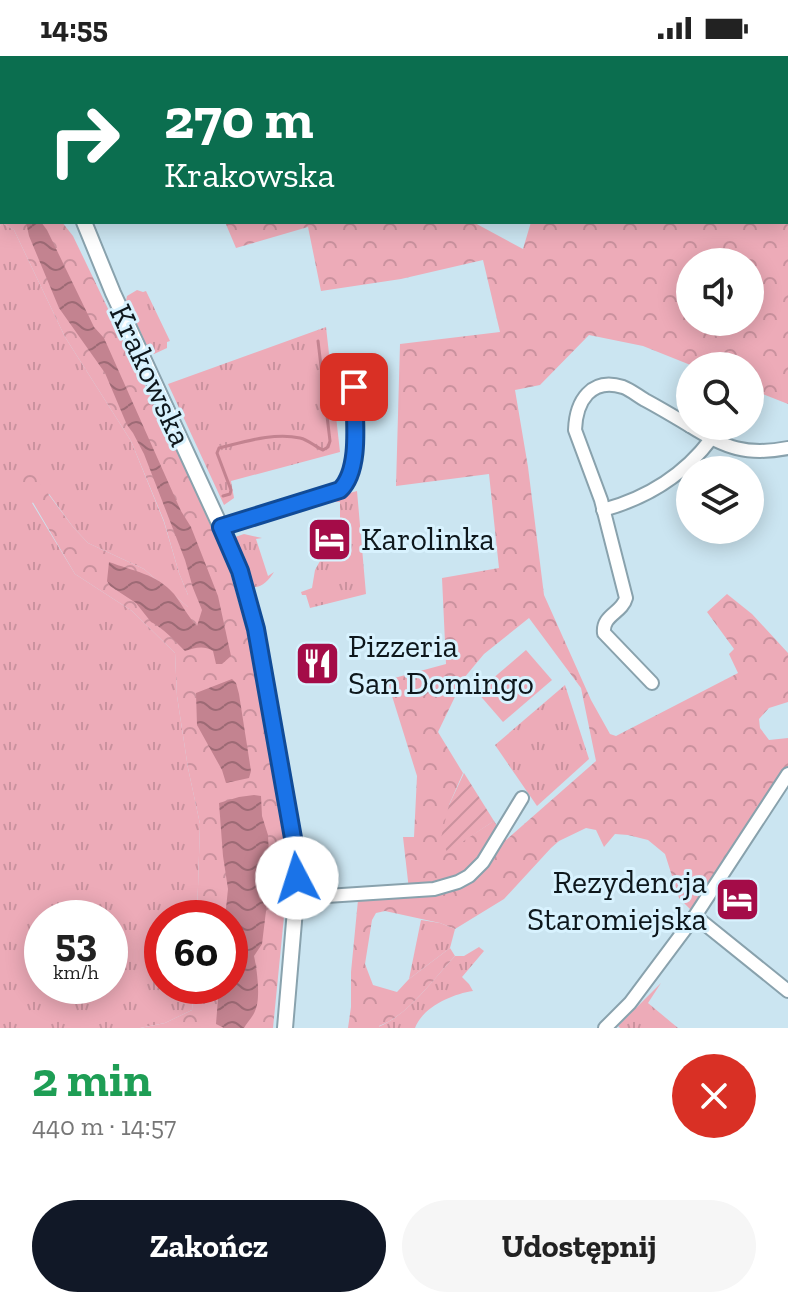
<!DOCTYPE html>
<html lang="pl">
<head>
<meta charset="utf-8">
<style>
	body { margin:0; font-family:"Zilla Slab",serif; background:#f6f6f6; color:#222; height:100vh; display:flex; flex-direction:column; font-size:30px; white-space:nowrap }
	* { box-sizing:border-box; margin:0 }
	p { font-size:26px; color:#767676 }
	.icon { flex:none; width:44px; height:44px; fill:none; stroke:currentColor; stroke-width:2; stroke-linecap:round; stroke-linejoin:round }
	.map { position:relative; height:972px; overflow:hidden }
	.side { display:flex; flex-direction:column; background:#fff; flex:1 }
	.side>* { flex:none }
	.hud { position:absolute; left:0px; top:0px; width:788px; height:168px; box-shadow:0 4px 20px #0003; background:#0b6e4f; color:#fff; overflow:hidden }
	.fabs { position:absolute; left:676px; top:192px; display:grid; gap:16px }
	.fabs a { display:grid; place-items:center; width:88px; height:88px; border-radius:50%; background:#fff; box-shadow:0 4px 20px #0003; font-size:40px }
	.speed { position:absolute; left:24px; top:844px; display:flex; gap:16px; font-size:40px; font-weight:700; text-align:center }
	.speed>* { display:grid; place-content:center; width:104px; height:104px; border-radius:50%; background:#fff; box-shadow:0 4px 20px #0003; line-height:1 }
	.speed small { font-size:20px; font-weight:400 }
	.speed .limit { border:12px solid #d22; background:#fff; color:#111 }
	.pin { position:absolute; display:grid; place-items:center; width:68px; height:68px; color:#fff; margin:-34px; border-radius:16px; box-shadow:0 4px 12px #0006 }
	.me { position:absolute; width:88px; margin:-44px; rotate:355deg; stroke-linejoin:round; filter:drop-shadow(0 0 6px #0008) }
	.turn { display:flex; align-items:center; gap:28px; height:168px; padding:0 32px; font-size:36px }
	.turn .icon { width:104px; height:104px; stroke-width:2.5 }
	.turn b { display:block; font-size:56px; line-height:68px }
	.round { display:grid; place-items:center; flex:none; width:84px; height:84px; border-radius:42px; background:#f6f6f6 }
	.head { display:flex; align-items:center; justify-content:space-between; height:136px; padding:0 32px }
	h1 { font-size:48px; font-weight:700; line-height:60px; color:#1e9e55 }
	.action { display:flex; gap:16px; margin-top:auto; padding:16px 32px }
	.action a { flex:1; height:92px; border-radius:48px; background:#111827; color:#fff; font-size:32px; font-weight:700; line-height:92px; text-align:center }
	.action a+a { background:#f6f6f6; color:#222 }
	.status { display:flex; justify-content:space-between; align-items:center; height:56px; padding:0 40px; background:#fff; direction:ltr }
	.status svg { height:22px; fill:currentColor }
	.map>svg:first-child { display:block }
	.grass { fill:url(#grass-tufts); fill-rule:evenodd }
	.forest { fill:url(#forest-crowns); fill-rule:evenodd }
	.garden { fill:url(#garden-furrows) }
	.pitch { fill:#edabb8 }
	.water { fill:url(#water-waves) }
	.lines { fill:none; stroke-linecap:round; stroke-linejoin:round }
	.stream { stroke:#c38390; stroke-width:3 }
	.minor-casing { stroke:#89a2ad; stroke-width:16 }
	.major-casing { stroke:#89a2ad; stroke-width:18 }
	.minor { stroke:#fff; stroke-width:12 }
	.major { stroke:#fff; stroke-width:14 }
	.route-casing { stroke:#114b97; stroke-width:20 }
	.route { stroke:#1a73e8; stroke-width:14 }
	.labels { text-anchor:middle; stroke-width:6; stroke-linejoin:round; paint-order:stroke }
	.street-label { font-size:32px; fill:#0e171c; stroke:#d8f2fe }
	.poi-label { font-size:32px; fill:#0e171c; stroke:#d8f2fe; text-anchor:start }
</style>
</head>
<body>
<div class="status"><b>14:55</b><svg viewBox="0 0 49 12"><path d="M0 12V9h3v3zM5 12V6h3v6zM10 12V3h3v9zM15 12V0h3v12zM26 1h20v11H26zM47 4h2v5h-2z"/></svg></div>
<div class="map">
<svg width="788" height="972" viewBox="0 0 788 972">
	<defs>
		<pattern id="grass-tufts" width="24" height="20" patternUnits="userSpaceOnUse" patternTransform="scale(2)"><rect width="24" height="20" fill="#edabb8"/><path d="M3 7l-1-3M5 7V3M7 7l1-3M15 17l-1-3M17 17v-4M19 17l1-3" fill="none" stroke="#ca929e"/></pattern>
		<pattern id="forest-crowns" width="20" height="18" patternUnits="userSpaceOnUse" patternTransform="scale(2)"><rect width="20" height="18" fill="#edabb8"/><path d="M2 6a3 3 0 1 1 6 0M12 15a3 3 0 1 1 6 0" fill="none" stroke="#ca929e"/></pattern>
		<pattern id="garden-furrows" width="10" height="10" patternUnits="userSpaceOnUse" patternTransform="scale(2)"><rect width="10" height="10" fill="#edabb8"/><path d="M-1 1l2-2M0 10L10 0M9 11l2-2" fill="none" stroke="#ca929e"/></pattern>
		<pattern id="water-waves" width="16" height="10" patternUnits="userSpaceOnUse" patternTransform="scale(2)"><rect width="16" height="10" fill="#c38390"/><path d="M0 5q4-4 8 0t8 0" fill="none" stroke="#9d6a75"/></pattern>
	</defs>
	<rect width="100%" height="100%" fill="#cbe5f1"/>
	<g class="grass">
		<path d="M2 167 14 174 65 281 131 385 164 466 179 517 188 539 189 552 144 513 88 487 73 471 49 438 32 447 75 518 132 555 175 597 177 640 188 712 200 768 197 862H162V930H194L192 954 165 967 140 972H0V170ZM42 862H110V930H42Z"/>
		<polygon points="137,234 143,236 146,235 170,285 167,286 167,292 154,298 150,296 126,245 127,240"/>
		<polygon points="326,271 340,396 231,425 234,442 224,449 168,328"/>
		<polygon points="357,435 366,538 310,552 306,539 302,539 301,536 312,532 315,514 320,505 336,505 336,499 340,498 340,446 321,445"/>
		<path d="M244 478 262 482 256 483 268 520 274 516C269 524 262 532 253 531L235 481Z"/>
		<polygon points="565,629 589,703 537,750 495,689"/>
		<polygon points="421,864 440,867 455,873 450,892 409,923"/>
		<path d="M479 891 484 895 462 921 469 928 473 935C452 938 423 951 415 972H379L378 971C410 958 432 924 455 900H464Z"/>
		<polygon points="661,927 648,947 678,972 620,972 618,970"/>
	</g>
	<g class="forest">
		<polygon points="0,0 45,0 45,2 2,2 2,166 62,166 73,180 190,423 228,509 247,576 285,788 287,830 273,972 140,972 165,967 192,954 194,930 230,930 230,862 197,862 200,768 188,712 177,640 175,597 132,555 75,518 18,421 19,408 28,411 73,471 88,487 144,513 188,551 188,539 179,517 164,465 131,385 65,281 14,174 2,167 0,170"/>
		<path d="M786 44H788V348L750 333V310H693L643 290 589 279 540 329 515 334 528 411 544 539 591 644 610 678 616 680 738 617 729 598 734 593 707 556 727 538 752 558 788 597V646L769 652 759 663 760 672 769 684 788 682V711L692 855 679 842 665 798 648 784 628 779 615 778 604 791 596 774 586 772 559 785 551 792 504 843 455 873 440 867 385 855 376 857 372 864 365 908 373 929 397 936 409 923 450 892 455 900C433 923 409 959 379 970V972H348L351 951V916L358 844 409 834 403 781H414L417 720 387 624 446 608 442 522 499 512 489 418 396 430 400 288 500 276 483 204 401 223 321 235 308 171 236 192 225 166H473L523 193 531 166H786ZM690 206H750V266H690ZM529 562 581 632 596 705 506 784 494 765 447 795 449 749 463 717 438 676 464 622 484 598Z"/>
	</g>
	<polygon class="garden" points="464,717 494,765 447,796 441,782 449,749"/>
	<polygon class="pitch" points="526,594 552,624 503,666 477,636"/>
	<g class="water">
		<path d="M26 166H41L47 174 94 271 104 282 181 455 191 471 218 540 231 600 222 608H216L213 595C203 589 195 592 185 595 176 586 162 571 151 566L136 547 110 530 107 525 109 506C133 515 157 518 174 538 182 548 188 561 197 570L202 554 193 532 185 504 144 398 133 377 127 369 105 317 59 252 29 180Z"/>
		<polygon points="232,623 236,627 239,638 251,715 249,722 226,727 222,714 197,669 196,637"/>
		<path d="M254 739 261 740 262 760 268 779 270 822 262 888 254 900C257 913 261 943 255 955 253 961 247 966 244 972H224L216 968 219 930H230V862H225L228 833 223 800 219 747 239 741Z"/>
	</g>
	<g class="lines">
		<path class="stream" d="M223 440 230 438 231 434 217 397 219 392C244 386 274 376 300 382 309 384 315 391 323 394L328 391 330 385 318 285"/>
		<defs>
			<g id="minor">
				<polyline points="293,0 295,2"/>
				<polyline points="729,0 731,2"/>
				<polyline points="786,4 788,4"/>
				<path d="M690 370C725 392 747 400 788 392"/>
				<path d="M603 454C647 442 684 419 711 383"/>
				<path d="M221 471 340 434C362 412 354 360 354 331"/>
				<path d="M652 627 604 577C602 559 622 557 626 542L601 444 575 374C576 345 591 321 623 331 631 334 638 340 645 344 660 352 675 361 690 370"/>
				<polyline points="296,842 434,833 458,826 469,820 483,806 522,742"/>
				<polyline points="695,860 788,935"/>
				<polyline points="605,972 630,947 695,860 788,718"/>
			</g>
			<g id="major">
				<polyline points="70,0 70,2"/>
				<polyline points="84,166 113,237 225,480 240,515 256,573 293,782 297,822 296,842 285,972"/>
			</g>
		</defs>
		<use href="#minor" class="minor-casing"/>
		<use href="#major" class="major-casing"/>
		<use href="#minor" class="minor"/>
		<use href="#major" class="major"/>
	</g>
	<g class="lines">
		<defs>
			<path id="route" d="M297 822 293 782 256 573 240 515 221 471 340 434C362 413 354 360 354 331"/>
		</defs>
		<use href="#route" class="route-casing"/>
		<use href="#route" class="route"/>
	</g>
	<defs>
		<symbol id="hotel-square" viewBox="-11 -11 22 22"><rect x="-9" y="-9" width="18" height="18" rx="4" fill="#a40c48" stroke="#d8f2fe"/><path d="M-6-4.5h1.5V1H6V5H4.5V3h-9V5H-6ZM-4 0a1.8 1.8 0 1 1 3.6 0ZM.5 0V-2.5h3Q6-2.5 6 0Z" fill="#fff"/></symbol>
		<symbol id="restaurant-square" viewBox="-11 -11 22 22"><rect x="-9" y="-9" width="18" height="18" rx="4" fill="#a40c48" stroke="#d8f2fe"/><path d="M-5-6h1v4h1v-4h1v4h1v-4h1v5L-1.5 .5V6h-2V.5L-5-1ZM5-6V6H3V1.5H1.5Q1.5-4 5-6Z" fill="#fff"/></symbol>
	</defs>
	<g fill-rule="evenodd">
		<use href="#hotel-square" x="304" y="458" width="51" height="51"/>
		<use href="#restaurant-square" x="292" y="582" width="51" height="51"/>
		<use href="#hotel-square" x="712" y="818" width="51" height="51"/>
	</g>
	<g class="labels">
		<g class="street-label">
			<text transform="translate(151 319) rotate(65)" y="11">Krakowska</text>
		</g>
		<g class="poi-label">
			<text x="361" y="494">Karolinka</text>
			<text x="348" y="601">Pizzeria<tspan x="348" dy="37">San Domingo</tspan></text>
			<text x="707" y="837" text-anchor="end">Rezydencja<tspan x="707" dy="37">Staromiejska</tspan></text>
		</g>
	</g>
</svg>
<div class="fabs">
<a><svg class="icon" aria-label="sound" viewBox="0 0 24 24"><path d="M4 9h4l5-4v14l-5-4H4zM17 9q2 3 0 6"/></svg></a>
<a><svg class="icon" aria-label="search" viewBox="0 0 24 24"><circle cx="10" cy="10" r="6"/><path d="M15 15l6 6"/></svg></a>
<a><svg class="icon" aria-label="layers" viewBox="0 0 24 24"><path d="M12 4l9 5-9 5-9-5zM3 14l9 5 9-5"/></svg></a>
</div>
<div class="speed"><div>53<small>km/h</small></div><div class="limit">60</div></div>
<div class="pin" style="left:354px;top:331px;background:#d93025"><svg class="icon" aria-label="arrive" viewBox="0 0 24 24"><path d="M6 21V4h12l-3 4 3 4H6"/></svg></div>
<svg class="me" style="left:297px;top:822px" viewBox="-20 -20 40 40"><circle r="19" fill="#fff"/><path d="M0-13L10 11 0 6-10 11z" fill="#1a73e8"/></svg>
<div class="hud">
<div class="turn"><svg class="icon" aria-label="right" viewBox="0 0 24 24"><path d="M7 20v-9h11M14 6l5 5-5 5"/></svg><div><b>270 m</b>Krakowska</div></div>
</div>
</div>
<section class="side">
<div class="head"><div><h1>2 min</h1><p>440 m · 14:57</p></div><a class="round" style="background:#d93025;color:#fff"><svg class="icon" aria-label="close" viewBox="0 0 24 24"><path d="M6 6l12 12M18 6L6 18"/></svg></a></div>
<div class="action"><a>Zakończ</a><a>Udostępnij</a></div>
</section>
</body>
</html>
